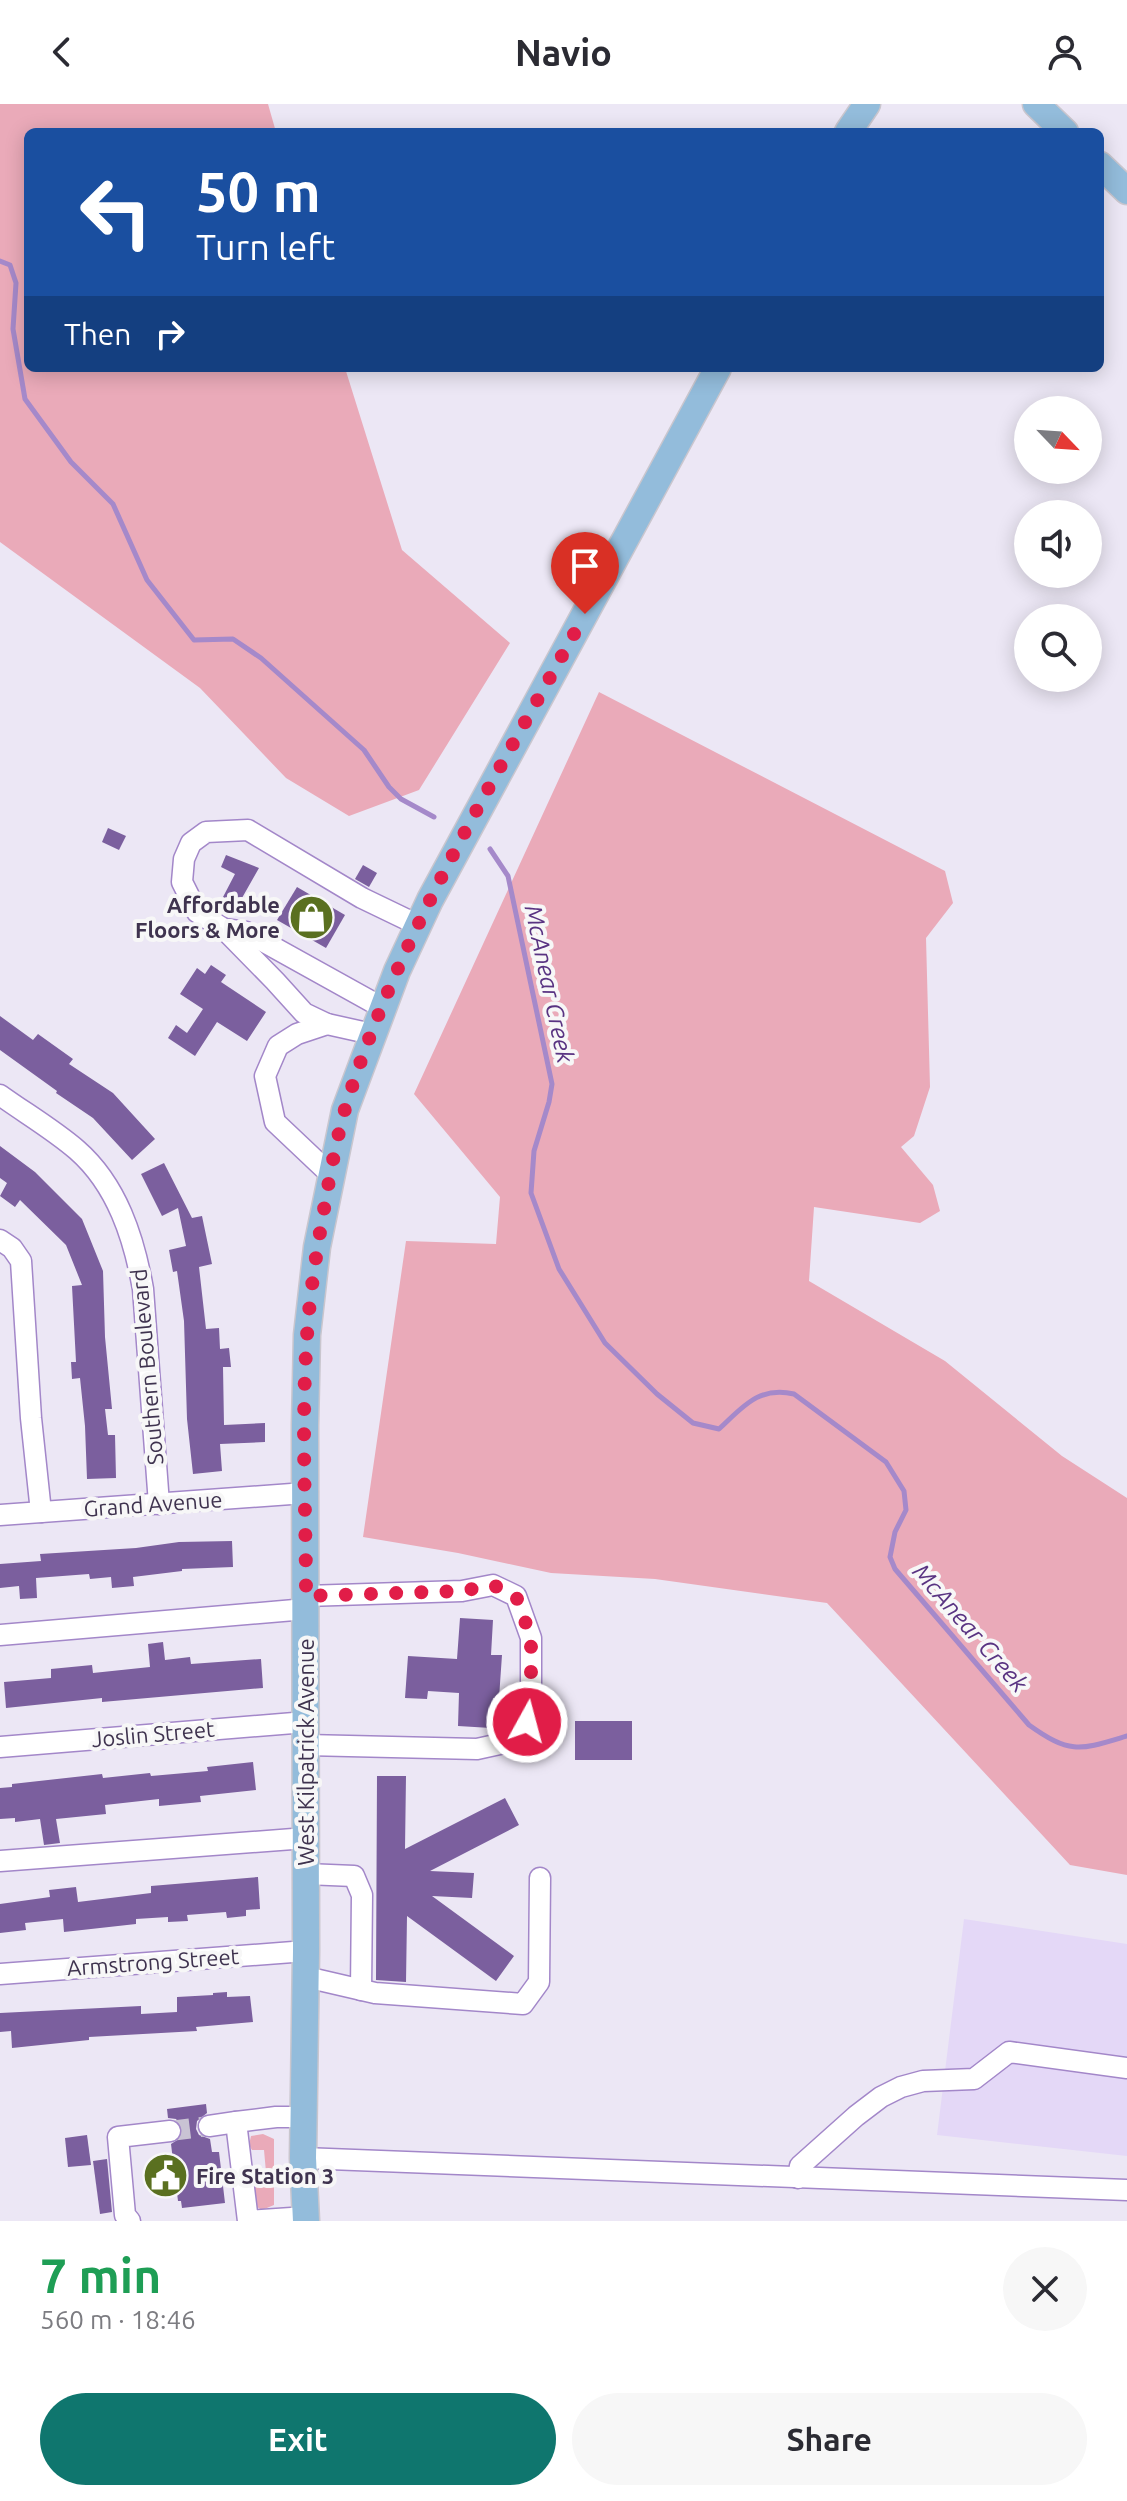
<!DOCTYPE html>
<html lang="en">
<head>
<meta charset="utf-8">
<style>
	body { margin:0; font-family:Ubuntu,sans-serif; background:#f7f7f7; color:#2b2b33; height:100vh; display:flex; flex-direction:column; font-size:30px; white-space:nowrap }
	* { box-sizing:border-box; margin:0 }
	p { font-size:26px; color:#7c7c81 }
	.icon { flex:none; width:44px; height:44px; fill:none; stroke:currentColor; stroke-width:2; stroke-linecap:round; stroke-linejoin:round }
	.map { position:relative; height:2117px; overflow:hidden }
	.drawer { display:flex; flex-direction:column; background:#fff; flex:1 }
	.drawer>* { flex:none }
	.guide { position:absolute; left:24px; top:24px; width:1080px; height:244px; border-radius:12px; box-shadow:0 4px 20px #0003; background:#1a4fa0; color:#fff; overflow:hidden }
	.needle { width:52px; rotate:115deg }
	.fabs { position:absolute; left:1014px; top:292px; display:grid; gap:16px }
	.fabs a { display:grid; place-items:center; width:88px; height:88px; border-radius:50%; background:#fff; box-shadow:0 4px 20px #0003; font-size:40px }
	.pin { position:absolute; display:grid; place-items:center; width:68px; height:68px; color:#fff; margin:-82px -34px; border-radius:50% 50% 50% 0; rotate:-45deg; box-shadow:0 0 8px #0007 }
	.pin .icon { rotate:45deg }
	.me { position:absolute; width:88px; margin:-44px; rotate:7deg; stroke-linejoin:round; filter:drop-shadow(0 0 6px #0008) }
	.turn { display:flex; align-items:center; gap:28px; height:168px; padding:0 40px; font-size:36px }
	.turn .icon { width:104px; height:104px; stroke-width:2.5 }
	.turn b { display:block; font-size:56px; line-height:68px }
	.then { display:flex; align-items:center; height:76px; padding:0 40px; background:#0003; gap:16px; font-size:30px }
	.round { display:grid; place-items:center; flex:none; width:84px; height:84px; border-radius:42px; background:#f7f7f7 }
	.head { display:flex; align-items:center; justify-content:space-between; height:136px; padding:0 40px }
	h1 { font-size:48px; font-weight:600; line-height:60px; color:#1e9e55 }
	.action { display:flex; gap:16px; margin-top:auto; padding:16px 40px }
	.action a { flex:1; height:92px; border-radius:48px; background:#0f766e; color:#fff; font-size:32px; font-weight:600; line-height:92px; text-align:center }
	.action a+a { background:#f7f7f7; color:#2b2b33 }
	header { display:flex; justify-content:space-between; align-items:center; height:104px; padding:0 40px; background:#fff; font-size:36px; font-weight:600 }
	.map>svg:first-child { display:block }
	.built { fill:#e4d8f7 }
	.green { fill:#eaaab9 }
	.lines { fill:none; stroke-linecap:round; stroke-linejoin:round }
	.stream { stroke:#a589ca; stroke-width:5 }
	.building { fill:#7b5f9e }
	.minor-tunnel { stroke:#c9c3d4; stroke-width:20; stroke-dasharray:20 10; stroke-linecap:butt }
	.minor-casing { stroke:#a387c9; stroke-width:23 }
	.major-casing { stroke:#c9c6ce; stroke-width:29 }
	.minor { stroke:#fff; stroke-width:20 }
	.major { stroke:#93bcdb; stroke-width:26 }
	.route { stroke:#e11d48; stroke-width:14; stroke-dasharray:0 25.2 }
	.labels { text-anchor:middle; stroke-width:8; stroke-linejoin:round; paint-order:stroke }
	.poi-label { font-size:22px; font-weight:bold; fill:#3f334f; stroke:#f7f7f7; text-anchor:end }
	.street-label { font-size:22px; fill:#3f334f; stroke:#f7f7f7 }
	.water-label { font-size:24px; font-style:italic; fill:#593382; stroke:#f7f7f7 }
</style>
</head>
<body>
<header><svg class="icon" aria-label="back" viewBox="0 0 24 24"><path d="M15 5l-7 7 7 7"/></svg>Navio<svg class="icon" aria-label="person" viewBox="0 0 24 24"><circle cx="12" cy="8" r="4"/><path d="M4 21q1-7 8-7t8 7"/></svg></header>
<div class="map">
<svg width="1127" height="2117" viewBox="0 0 1127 2117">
	<rect width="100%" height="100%" fill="#ece7f5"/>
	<polygon class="built" points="964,1815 1127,1840 1127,2052 937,2031"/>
	<g class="green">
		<polygon points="0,0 268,0 276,28 28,28 28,264 345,264 402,446 510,539 419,686 349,712 286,674 200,584 0,438"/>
		<polygon points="599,588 945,767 953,799 926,834 930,983 914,1032 901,1043 933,1081 940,1107 920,1119 814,1103 809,1177 945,1257 1062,1352 1127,1394 1127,1771 1070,1761 827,1499 655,1475 551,1469 458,1449 363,1433 406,1137 496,1140 500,1093 414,990"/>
		<polygon points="263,2030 274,2035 274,2101 262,2106 257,2103 254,2085 257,2080 267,2079 264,2046 252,2046 249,2041 251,2032"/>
	</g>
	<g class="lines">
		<g class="stream">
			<polyline points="0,157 10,161 16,179 13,225 25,295 71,358 113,400 147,476 194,536 233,535 261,554 364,646 389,683 401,695 434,713"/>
			<path d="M490 745 508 772 552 980 549 998 534 1047 531 1089 559 1165 605 1239 657 1290 693 1319 719 1325C743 1303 758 1282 794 1290L886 1358 904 1387 906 1406 895 1428 890 1453 895 1465 1029 1621C1071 1651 1080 1646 1127 1632"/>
		</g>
	</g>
	<g class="building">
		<polygon points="108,724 126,732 119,746 102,738"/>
		<polygon points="226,751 259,764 238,801 223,793 235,770 221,763"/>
		<polygon points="363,761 377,769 369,783 355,775"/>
		<polygon points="297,783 345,811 326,844 277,816"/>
		<polygon points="211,861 226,871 221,878 266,908 247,937 217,918 195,952 168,934 176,921 187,929 203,905 180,890 197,864 205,870"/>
		<polygon points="0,912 33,936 38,930 73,955 69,960 113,989 155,1035 132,1056 93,1014 56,989 57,987 0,946"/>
		<polygon points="0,1042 35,1068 82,1115 103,1167 105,1233 112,1305 105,1305 108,1331 115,1331 116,1374 87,1375 85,1322 80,1274 72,1275 71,1258 76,1258 72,1182 82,1181 66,1141 20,1096 15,1103 0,1092 7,1079 0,1074"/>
		<polygon points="164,1059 192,1114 202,1112 212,1160 199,1163 206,1225 219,1224 220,1245 229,1244 231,1263 223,1263 224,1321 265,1319 265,1338 220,1340 222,1367 193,1370 187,1315 184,1217 177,1167 173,1168 169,1146 186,1142 178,1104 162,1112 141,1070"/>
		<polygon points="232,1437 233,1463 182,1465 182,1467 133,1473 134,1482 112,1484 111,1473 90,1475 89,1470 36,1474 37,1494 20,1495 19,1482 0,1484 0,1460 41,1457 40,1450 136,1444 179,1438"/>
		<polygon points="460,1514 493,1516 491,1551 502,1551 499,1594 493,1594 491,1624 458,1622 459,1589 428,1587 427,1595 405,1594 408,1552 457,1555"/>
		<polygon points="163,1538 165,1556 190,1553 191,1560 261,1555 263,1584 102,1598 102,1594 6,1604 4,1578 51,1574 51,1565 92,1561 93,1569 150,1563 148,1540"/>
		<rect x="575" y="1617" width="57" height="39"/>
		<polygon points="253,1658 256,1686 200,1692 201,1698 159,1702 159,1695 105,1701 106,1710 56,1715 60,1739 44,1741 40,1715 15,1718 15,1714 0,1715 0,1684 12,1683 12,1680 102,1670 103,1674 150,1669 151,1672 208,1667 207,1663"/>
		<polygon points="377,1672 406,1672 405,1745 505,1694 519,1721 430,1767 474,1769 472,1794 432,1792 514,1852 496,1877 407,1812 406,1878 376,1876"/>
		<polygon points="258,1773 260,1805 246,1806 246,1812 227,1814 226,1808 187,1811 188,1817 168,1818 168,1813 136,1815 136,1820 64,1828 63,1815 25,1819 26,1826 0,1829 0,1800 50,1793 49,1786 76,1783 78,1798 151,1789 151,1782"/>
		<polygon points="227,1888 227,1893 250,1892 253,1918 196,1923 197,1927 89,1933 89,1936 12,1944 11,1927 0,1928 0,1909 141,1902 141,1910 177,1908 177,1893 213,1891 213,1889"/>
		<polygon points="206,2000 207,2009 197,2017 196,2025 199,2031 210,2035 212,2048 219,2048 225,2099 182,2104 181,2097 178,2097 171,2040 182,2033 183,2025 176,2015 168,2014 167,2005"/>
		<polygon points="87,2031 91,2061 68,2063 65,2034"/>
		<polygon points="107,2055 112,2108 100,2110 93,2057"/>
	</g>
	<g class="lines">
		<polyline class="minor-tunnel" points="170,2027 209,2022"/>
		<defs>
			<g id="minor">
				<polyline points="224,825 275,877 304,909 327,920 372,930"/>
				<polyline points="383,904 246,828 224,825 197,808 182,778 184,755 191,739 206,728 248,726 362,794 418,821"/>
				<polyline points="327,920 297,930 278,942 265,972 275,1018 330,1070"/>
				<path d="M0 991C25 1009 54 1026 77 1046 117 1081 134 1134 143 1185L159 1400"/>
				<polyline points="0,1136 12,1144 21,1157 31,1314 41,1408"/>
				<polyline points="0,1411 305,1389"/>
				<polyline points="306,1492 462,1487 493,1481 516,1492 531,1534 531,1600 522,1635 477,1645 306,1641"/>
				<polyline points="0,1531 306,1505"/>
				<polyline points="0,1643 306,1618"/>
				<polyline points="0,1757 306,1734"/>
				<polyline points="306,1770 354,1772 362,1791 361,1886"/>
				<polyline points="0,1870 306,1847"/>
				<polyline points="306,1873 375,1889 523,1900 539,1878 540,1774"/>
				<polyline points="305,2013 276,2013 236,2018 248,2117 306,2113"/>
				<polyline points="209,2022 236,2018"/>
				<polyline points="303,2054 1127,2086"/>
				<polyline points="798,2074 800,2062 856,2012 881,1993 901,1983 923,1977 974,1975 1009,1948 1127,1964"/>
				<polyline points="130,2117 125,2111 118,2033 170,2027"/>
			</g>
			<g id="major">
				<polyline points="1036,0 1065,28"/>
				<polyline points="848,28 867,0"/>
				<polyline points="1100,61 1127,87"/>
				<polyline points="306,2117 303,2054 306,1847 305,1321 307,1231 317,1143 345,1006 397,867 430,796 718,264"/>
			</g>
		</defs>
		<use href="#minor" class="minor-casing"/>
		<use href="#major" class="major-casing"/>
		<use href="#minor" class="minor"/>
		<use href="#major" class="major"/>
	</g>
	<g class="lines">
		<path class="route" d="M527 1618 531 1600V1534L516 1492 493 1481 462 1487 306 1492C306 1406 301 1318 307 1232 310 1186 318 1139 326 1094 331 1065 337 1034 345 1005 398 831 498 670 585 510"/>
	</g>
	<defs>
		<symbol id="shop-disc" viewBox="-11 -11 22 22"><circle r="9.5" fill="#5a7020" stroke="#f7f7f7"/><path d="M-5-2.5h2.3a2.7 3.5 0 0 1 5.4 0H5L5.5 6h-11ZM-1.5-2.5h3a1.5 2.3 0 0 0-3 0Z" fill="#fff"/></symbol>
		<symbol id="civic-disc" viewBox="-11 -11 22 22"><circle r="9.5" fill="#5a7020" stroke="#f7f7f7"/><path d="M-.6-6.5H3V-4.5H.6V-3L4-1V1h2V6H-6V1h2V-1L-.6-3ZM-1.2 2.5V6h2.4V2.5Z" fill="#fff"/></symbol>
	</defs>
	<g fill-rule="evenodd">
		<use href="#shop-disc" x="286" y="788" width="51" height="51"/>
		<use href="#civic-disc" x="140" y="2046" width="51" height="51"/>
	</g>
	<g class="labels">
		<g class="poi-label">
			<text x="280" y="809">Affordable<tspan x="280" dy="25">Floors &amp; More</tspan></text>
			<text x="196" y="2080" text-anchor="start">Fire Station 3</text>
		</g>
		<g class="street-label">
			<text transform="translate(147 1263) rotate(-95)" y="8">Southern Boulevard</text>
			<text transform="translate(153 1400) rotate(-4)" y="8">Grand Avenue</text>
			<text transform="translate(153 1630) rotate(-5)" y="8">Joslin Street</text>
			<text transform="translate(306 1648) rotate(-90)" y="8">West Kilpatrick Avenue</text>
			<text transform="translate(153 1858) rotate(-4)" y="8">Armstrong Street</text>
		</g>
		<g class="water-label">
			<text transform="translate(549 880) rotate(78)" y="8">McAnear Creek</text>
			<text transform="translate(970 1524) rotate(49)" y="8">McAnear Creek</text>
		</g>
	</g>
</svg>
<div class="fabs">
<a><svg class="needle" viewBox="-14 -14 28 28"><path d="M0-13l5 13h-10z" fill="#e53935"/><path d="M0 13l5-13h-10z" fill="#7c7c81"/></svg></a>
<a><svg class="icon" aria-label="sound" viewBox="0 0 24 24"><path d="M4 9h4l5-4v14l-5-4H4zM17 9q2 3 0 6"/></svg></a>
<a><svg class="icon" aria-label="search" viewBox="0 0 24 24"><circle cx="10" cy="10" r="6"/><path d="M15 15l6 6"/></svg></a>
</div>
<div class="pin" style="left:585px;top:510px;background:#d93025"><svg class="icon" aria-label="arrive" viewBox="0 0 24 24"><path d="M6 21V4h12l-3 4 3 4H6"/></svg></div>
<svg class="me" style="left:527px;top:1618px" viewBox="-20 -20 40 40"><circle r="17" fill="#e11d48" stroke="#fff" stroke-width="3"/><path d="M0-11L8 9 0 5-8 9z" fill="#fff"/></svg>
<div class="guide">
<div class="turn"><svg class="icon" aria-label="left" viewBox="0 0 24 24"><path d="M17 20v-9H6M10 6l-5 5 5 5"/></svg><div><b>50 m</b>Turn left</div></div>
<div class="then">Then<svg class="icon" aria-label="right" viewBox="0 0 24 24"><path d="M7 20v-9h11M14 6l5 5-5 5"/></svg></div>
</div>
</div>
<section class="drawer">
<div class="head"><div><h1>7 min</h1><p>560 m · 18:46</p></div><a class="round"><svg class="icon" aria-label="close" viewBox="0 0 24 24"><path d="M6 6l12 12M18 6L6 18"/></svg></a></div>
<div class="action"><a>Exit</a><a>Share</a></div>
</section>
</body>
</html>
